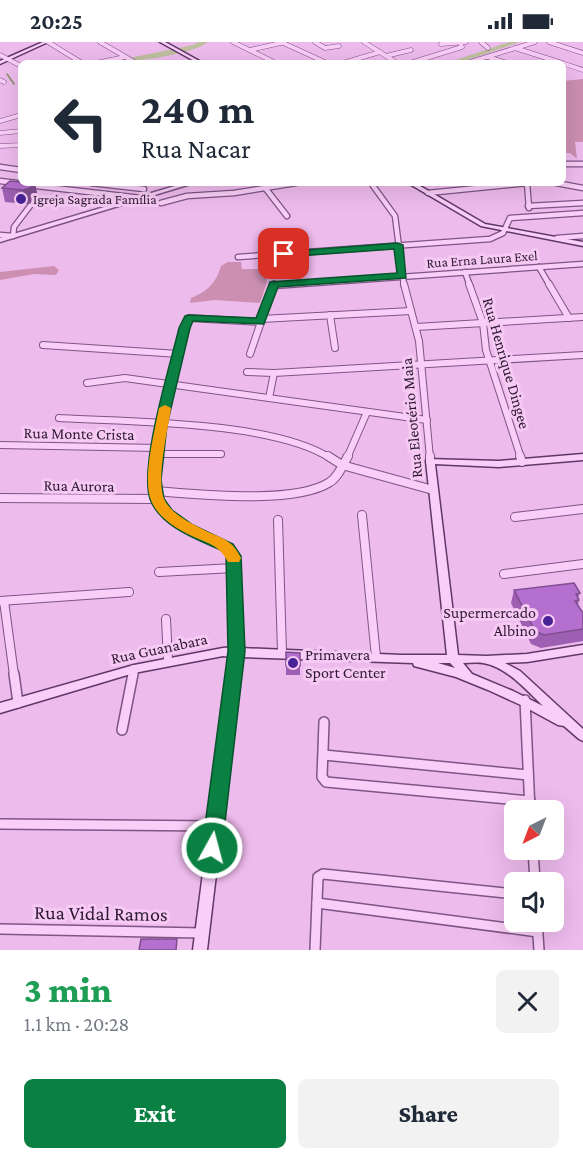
<!DOCTYPE html>
<html lang="en">
<head>
<meta charset="utf-8">
<style>
	body { margin:0; font-family:"Crimson Pro",serif; background:#f2f2f3; color:#1f2937; height:100vh; display:flex; flex-direction:column; font-size:22px; white-space:nowrap }
	* { box-sizing:border-box; margin:0 }
	p { font-size:20px; color:#747a83 }
	.icon { flex:none; width:33px; height:33px; fill:none; stroke:currentColor; stroke-width:2; stroke-linecap:round; stroke-linejoin:round }
	.map { position:relative; height:908px; overflow:hidden }
	.drawer { display:flex; flex-direction:column; background:#fff; flex:1 }
	.drawer>* { flex:none }
	.guide { position:absolute; left:18px; top:18px; width:548px; height:126px; border-radius:9px; box-shadow:0 6px 24px #0002; background:#fff; color:#1f2937; overflow:hidden }
	.needle { width:39px; rotate:222deg }
	.buttons { position:absolute; left:504px; top:758px; display:grid; gap:12px }
	.buttons a { display:grid; place-items:center; width:60px; height:60px; border-radius:9px; background:#fff; box-shadow:0 6px 24px #0002; font-size:30px }
	.pin { position:absolute; display:grid; place-items:center; width:51px; height:51px; color:#fff; margin:-26px; border-radius:12px; box-shadow:0 3px 9px #0006 }
	.me { position:absolute; width:66px; margin:-33px; rotate:7deg; stroke-linejoin:round; filter:drop-shadow(0 0 4px #0008) }
	.turn { display:flex; align-items:center; gap:21px; height:126px; padding:0 24px; font-size:27px }
	.turn .icon { width:78px; height:78px; stroke-width:2.5 }
	.turn b { display:block; font-size:42px; line-height:51px }
	.round { display:grid; place-items:center; flex:none; width:63px; height:63px; border-radius:9px; background:#f2f2f3 }
	.summary { display:flex; align-items:center; justify-content:space-between; height:102px; padding:0 24px }
	h1 { font-size:36px; font-weight:800; line-height:45px; color:#1e9e55 }
	.action { display:flex; gap:12px; margin-top:auto; padding:12px 24px }
	.action a { flex:1; height:69px; border-radius:9px; background:#0b8043; color:#fff; font-size:24px; font-weight:800; line-height:69px; text-align:center }
	.action a+a { background:#f2f2f3; color:#1f2937 }
	.status { display:flex; justify-content:space-between; align-items:center; height:42px; padding:0 30px; background:#fff; direction:ltr }
	.status svg { height:16px; fill:currentColor }
	.map>svg:first-child { display:block }
	.green { fill:#cc8fb1 }
	.lines { fill:none; stroke-linecap:round; stroke-linejoin:round }
	.stream { stroke:#898c67; stroke-width:1.5 }
	.river { fill:#bebf9f; fill-rule:evenodd }
	.minor-far4-casing { stroke:#7e5585; stroke-width:5 }
	.minor-far3-casing { stroke:#7e5585; stroke-width:7 }
	.minor-far2-casing { stroke:#7e5585; stroke-width:8 }
	.minor-far1-casing { stroke:#7e5585; stroke-width:10 }
	.minor-casing { stroke:#7e5585; stroke-width:12 }
	.tertiary-casing { stroke:#7e5585; stroke-width:3 }
	.secondary-casing { stroke:#5f3867; stroke-width:3 }
	.minor-far4 { stroke:#f9cef8; stroke-width:4 }
	.minor-far3 { stroke:#f9cef8; stroke-width:4.5 }
	.minor-far2 { stroke:#f9cef8; stroke-width:6 }
	.minor-far1 { stroke:#f9cef8; stroke-width:8 }
	.minor { stroke:#f9cef8; stroke-width:9 }
	.tertiary { fill:#f9cef8; fill-rule:evenodd }
	.secondary { fill:#f9cef8; fill-rule:evenodd }
	.wall { fill:#9c5fb1 }
	.shaded-wall { fill:#7f4e90 }
	.building { fill:#b56fce; stroke:#7f4e90; stroke-width:1.5 }
	.route { fill:#0b8043; stroke:#07532c; stroke-width:1.5 }
	.slow { fill:#f59e0b }
	.poi-dot { fill:#482395; stroke:#f6caf4; stroke-width:2 }
	.labels { text-anchor:middle; stroke-width:6; stroke-linejoin:round; paint-order:stroke }
	.far-poi-label { font-size:14px; fill:#2f1a34; stroke:#f6caf4; text-anchor:start }
	.far-street-label { font-size:14px; fill:#2f1a34; stroke:#f6caf4 }
	.street-label { font-size:16px; fill:#2f1a34; stroke:#f6caf4 }
	.poi-label { font-size:16px; fill:#2f1a34; stroke:#f6caf4; text-anchor:end }
	.near-street-label { font-size:20px; fill:#2f1a34; stroke:#f6caf4 }
</style>
</head>
<body>
<div class="status"><b>20:25</b><svg viewBox="0 0 49 12"><path d="M0 12V9h3v3zM5 12V6h3v6zM10 12V3h3v9zM15 12V0h3v12zM26 1h20v11H26zM47 4h2v5h-2z"/></svg></div>
<div class="map">
<svg width="583" height="908" viewBox="0 0 583 908">
	<rect width="100%" height="100%" fill="#eebbed"/>
	<g class="green">
		<polygon points="583,37 583,100 575,100 577,117 570,111 563,111 563,39"/>
		<path d="M228 220H241L242 227H267L265 230 267 240 260 261 214 258 190 261 191 256C208 249 216 241 221 224Z"/>
		<polygon points="54,224 59,228 56,233 34,232 0,238 0,230"/>
	</g>
	<g class="lines">
		<polyline class="stream" points="7,32 14,42"/>
		<g class="river">
			<path d="M199 0H208C192 13 127 21 105 21L193 3Z"/>
			<polygon points="509,0 520,0 458,21 447,21"/>
		</g>
		<defs>
			<g id="minor-far4">
				<polyline points="48,0 82,21"/>
				<polyline points="100,0 136,21"/>
				<polyline points="233,0 276,21"/>
				<polyline points="281,0 327,21"/>
				<polyline points="315,0 325,6 339,4"/>
				<polyline points="364,0 397,21"/>
				<polyline points="481,0 488,6"/>
				<polyline points="549,0 583,11"/>
				<polyline points="441,2 466,0"/>
				<polyline points="515,6 562,21"/>
				<polyline points="250,8 285,0"/>
				<polyline points="0,13 21,24"/>
				<polyline points="386,14 411,8"/>
				<polyline points="488,15 507,21"/>
				<polyline points="96,21 125,15"/>
				<polyline points="343,21 380,10"/>
				<polyline points="410,21 462,5 460,0"/>
				<polyline points="467,21 535,0"/>
				<polyline points="562,21 583,28"/>
				<polyline points="0,38 4,40"/>
				<polyline points="0,79 21,73"/>
				<polyline points="0,91 21,89"/>
				<polyline points="0,104 21,103"/>
			</g>
			<g id="minor-far3">
				<polyline points="562,122 583,122"/>
				<polyline points="0,125 21,128"/>
				<polyline points="0,139 17,141"/>
				<polyline points="91,141 144,147"/>
				<polyline points="371,141 395,174 404,244"/>
				<polyline points="527,141 529,166"/>
				<polyline points="556,141 583,146"/>
				<polyline points="28,143 141,156"/>
				<polyline points="266,147 287,174"/>
				<polyline points="428,151 528,141"/>
				<polyline points="161,161 187,154 234,151 296,141"/>
				<polyline points="528,164 583,161"/>
				<polyline points="0,193 13,194 14,185 30,164"/>
				<polyline points="557,196 583,194"/>
				<polyline points="238,215 490,197 503,191 510,176 583,171"/>
				<polyline points="539,225 550,244"/>
				<polyline points="465,230 470,244"/>
				<polyline points="273,244 583,222"/>
			</g>
			<g id="minor-far2">
				<polyline points="404,242 419,299 430,416"/>
				<polyline points="469,242 483,281 486,308 521,416"/>
				<polyline points="549,242 569,276"/>
				<polyline points="330,273 335,306"/>
				<polyline points="261,277 411,269"/>
				<polyline points="416,285 583,275"/>
				<polyline points="43,303 179,312"/>
				<polyline points="250,312 274,242"/>
				<polyline points="247,330 274,331"/>
				<polyline points="87,341 125,336 427,378"/>
				<polyline points="269,356 274,331 583,313"/>
				<path d="M59 376C130 380 272 379 330 416"/>
				<polyline points="0,403 157,406"/>
				<polyline points="157,412 221,412"/>
				<polyline points="156,416 161,383 189,276 260,280"/>
				<polyline points="347,416 367,370"/>
			</g>
			<g id="minor-far1">
				<path d="M156 414C151 453 162 476 199 492 211 497 222 501 232 509L237 609"/>
				<polyline points="328,414 342,423 433,448"/>
				<polyline points="430,414 430,419"/>
				<polyline points="520,414 522,420"/>
				<path d="M155 449C197 452 295 463 330 440 338 435 343 423 348 414"/>
				<polyline points="0,456 157,457"/>
				<polyline points="362,473 376,615"/>
				<polyline points="515,475 583,467"/>
				<polyline points="278,478 282,610"/>
				<polyline points="159,530 234,526"/>
				<polyline points="504,532 583,522"/>
				<polyline points="0,559 129,550"/>
				<polyline points="4,559 14,633"/>
				<polyline points="166,577 168,619"/>
				<polyline points="133,633 134,627"/>
			</g>
			<g id="minor">
				<polyline points="14,632 18,661"/>
				<polyline points="525,658 530,768"/>
				<polyline points="324,680 322,735 326,740 530,759"/>
				<polyline points="122,688 133,632"/>
				<polyline points="324,713 528,733"/>
				<polyline points="0,782 215,784"/>
				<polyline points="533,807 535,840"/>
				<polyline points="317,861 538,890"/>
				<polyline points="537,879 539,908"/>
				<polyline points="0,887 202,891"/>
				<polyline points="315,908 318,835 323,832 514,852"/>
			</g>
			<polygon id="tertiary" points="185,141 194,141 0,200 0,196"/>
			<g id="secondary">
				<polygon points="43,0 48,0 0,22 0,19"/>
				<polygon points="160,0 165,0 203,21 198,21"/>
				<polygon points="408,141 415,141 485,182 583,200 583,204 481,184"/>
				<path d="M583 412V418L499 425 435 422 458 613 486 614 527 612 583 603V611L527 620 505 621 520 629 583 687V699L579 697 564 684 558 683 523 664 488 648 456 635 414 624 413 621 242 615 207 908H193L231 615 223 614 134 631 0 671V661L134 623 223 606 237 605 241 606 401 613H447L426 419 427 417 499 419ZM437 621H450L455 626 438 621ZM463 621C470 621 477 620 483 621 507 625 526 648 543 664L513 649 472 632Z"/>
			</g>
		</defs>
		<use href="#minor-far4" class="minor-far4-casing"/>
		<use href="#minor-far3" class="minor-far3-casing"/>
		<use href="#minor-far2" class="minor-far2-casing"/>
		<use href="#minor-far1" class="minor-far1-casing"/>
		<use href="#minor" class="minor-casing"/>
		<use href="#tertiary" class="tertiary-casing"/>
		<use href="#secondary" class="secondary-casing"/>
		<use href="#minor-far4" class="minor-far4"/>
		<use href="#minor-far3" class="minor-far3"/>
		<use href="#minor-far2" class="minor-far2"/>
		<use href="#minor-far1" class="minor-far1"/>
		<use href="#minor" class="minor"/>
		<use href="#tertiary" class="tertiary"/>
		<use href="#secondary" class="secondary"/>
	</g>
	<g class="wall">
		<polygon points="10,139 38,155 33,160 26,162 5,160 2,146"/>
		<polygon points="514,548 580,551 578,556 579,558 578,563 583,571 583,599 541,606 531,602 511,561"/>
		<polygon points="286,610 300,611 300,633 286,633"/>
	</g>
	<polygon class="shaded-wall" points="35,141 38,155 33,160 26,162 23,148"/>
	<g class="building">
		<polygon points="10,139 21,140 21,141 35,141 30,146 23,148 2,146"/>
		<polygon points="574,541 580,551 576,552 579,558 575,559 583,571 583,587 544,593 535,589 514,548"/>
		<polygon points="286,610 300,611 300,624 286,624"/>
		<polygon points="141,897 177,897 176,908 139,908"/>
	</g>
	<path class="route" d="M398 201 403 203 406 236 278 245 264 282 193 279 190 286 167 383 161 438 164 457 172 468 193 483 233 502 241 514 245 609 222 806 219 812 212 815 205 812 202 806 228 609 226 514 223 509C199 498 160 485 150 457 139 423 170 324 179 286L185 274 189 273 256 276 270 240 397 231 394 207 284 215 279 212 280 210Z"/>
	<path class="slow" d="M165 363 171 366C168 388 155 440 165 459 174 474 191 481 206 489 224 497 232 498 241 516L239 520H228C219 503 210 502 192 494 176 486 158 476 151 458 142 437 155 389 159 366Z"/>
	<g class="poi-dot">
		<circle cx="21" cy="157" r="6"/>
		<circle cx="548" cy="579" r="6"/>
		<circle cx="293" cy="621" r="6"/>
	</g>
	<g class="labels">
		<g class="far-poi-label">
			<text x="33" y="162">Igreja Sagrada Família</text>
		</g>
		<g class="far-street-label">
			<text transform="translate(482 217) rotate(-4)" y="5">Rua Erna Laura Exel</text>
		</g>
		<g class="street-label">
			<text transform="translate(507 321) rotate(74)" y="6">Rua Henrique Dingee</text>
			<text transform="translate(411 376) rotate(-95)" y="6">Rua Eleotério Maia</text>
			<text transform="translate(79 391) rotate(1)" y="6">Rua Monte Crista</text>
			<text transform="translate(79 443) rotate(1)" y="6">Rua Aurora</text>
			<text transform="translate(159 606) rotate(-12)" y="6">Rua Guanabara</text>
		</g>
		<g class="poi-label">
			<text x="536" y="576">Supermercado<tspan x="536" dy="18">Albino</tspan></text>
			<text x="305" y="618" text-anchor="start">Primavera<tspan x="305" dy="18">Sport Center</tspan></text>
		</g>
		<g class="near-street-label">
			<text transform="translate(101 871) rotate(1)" y="7">Rua Vidal Ramos</text>
		</g>
	</g>
</svg>
<div class="buttons">
<a><svg class="needle" viewBox="-14 -14 28 28"><path d="M0-13l5 13h-10z" fill="#e53935"/><path d="M0 13l5-13h-10z" fill="#747a83"/></svg></a>
<a><svg class="icon" aria-label="sound" viewBox="0 0 24 24"><path d="M4 9h4l5-4v14l-5-4H4zM17 9q2 3 0 6"/></svg></a>
</div>
<div class="pin" style="left:284px;top:212px;background:#d93025"><svg class="icon" aria-label="arrive" viewBox="0 0 24 24"><path d="M6 21V4h12l-3 4 3 4H6"/></svg></div>
<svg class="me" style="left:212px;top:806px" viewBox="-20 -20 40 40"><circle r="17" fill="#0b8043" stroke="#fff" stroke-width="3"/><path d="M0-11L8 9 0 5-8 9z" fill="#fff"/></svg>
<div class="guide">
<div class="turn"><svg class="icon" aria-label="left" viewBox="0 0 24 24"><path d="M17 20v-9H6M10 6l-5 5 5 5"/></svg><div><b>240 m</b>Rua Nacar</div></div>
</div>
</div>
<section class="drawer">
<div class="summary"><div><h1>3 min</h1><p>1.1 km · 20:28</p></div><a class="round"><svg class="icon" aria-label="close" viewBox="0 0 24 24"><path d="M6 6l12 12M18 6L6 18"/></svg></a></div>
<div class="action"><a>Exit</a><a>Share</a></div>
</section>
</body>
</html>
